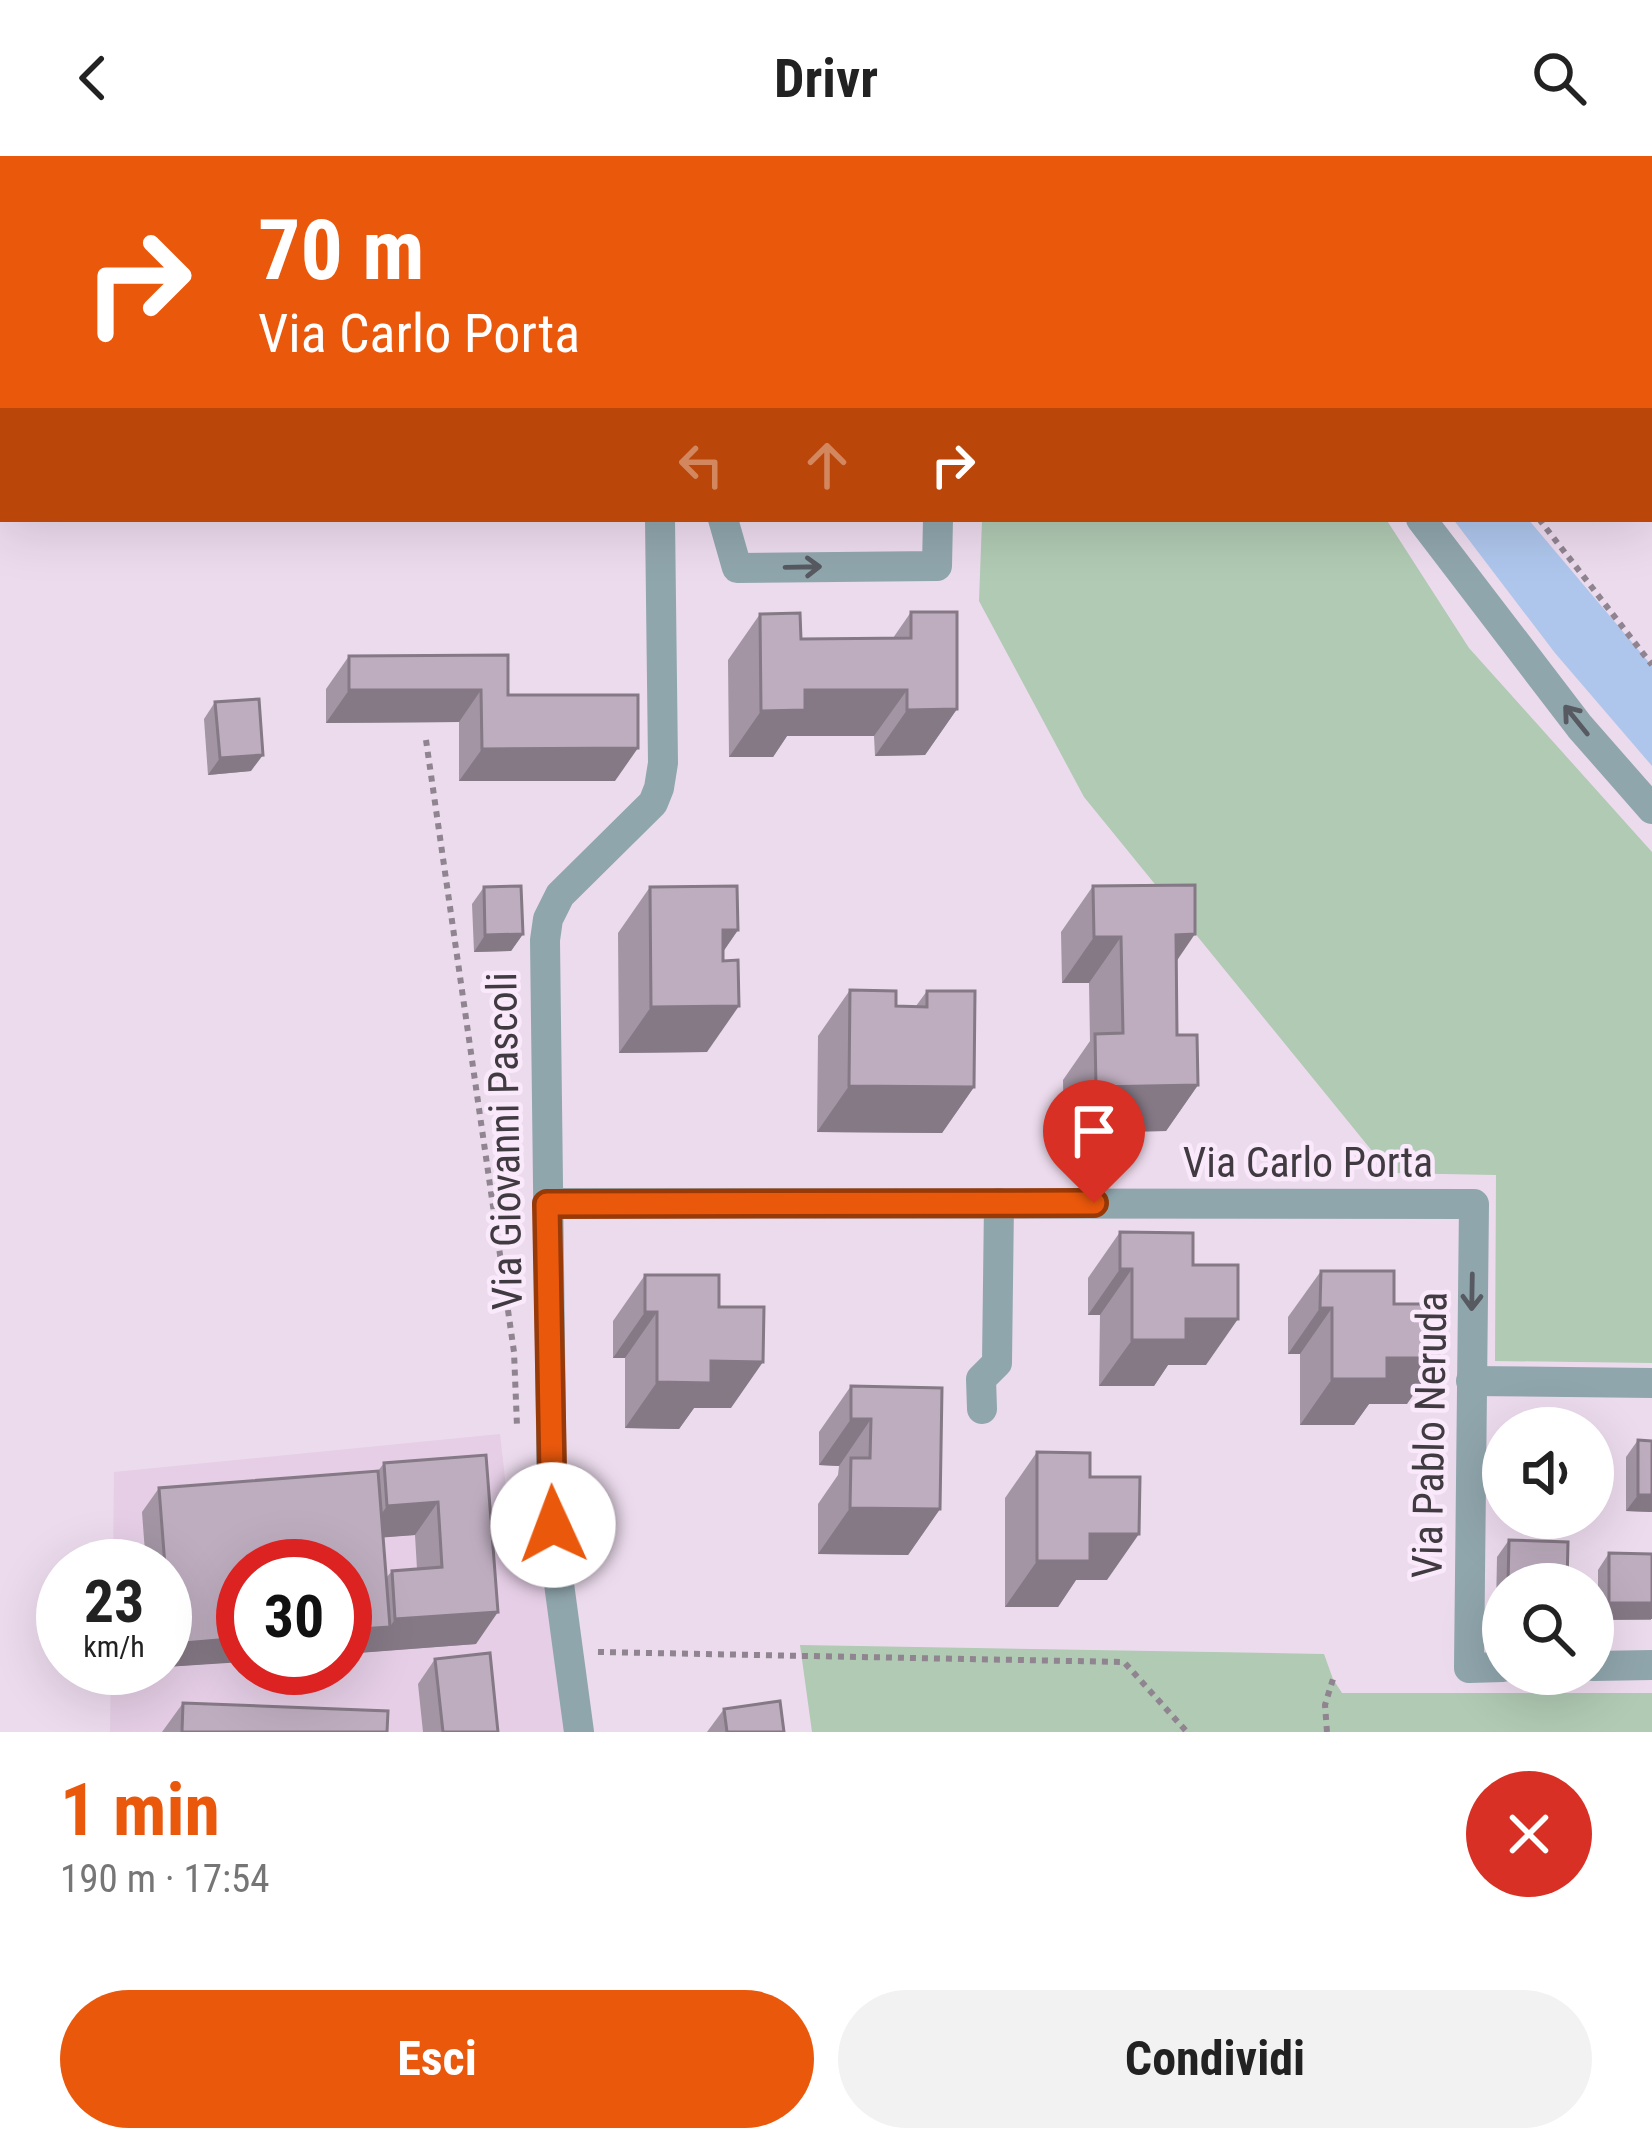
<!DOCTYPE html>
<html lang="it">
<head>
<meta charset="utf-8">
<style>
	body { margin:0; font-family:"Roboto Condensed",sans-serif; background:#f2f2f2; color:#222; height:100vh; display:flex; flex-direction:column; font-size:45px; white-space:nowrap }
	* { box-sizing:border-box; margin:0 }
	p { font-size:39px; color:#767676 }
	.icon { flex:none; width:66px; height:66px; fill:none; stroke:currentColor; stroke-width:2; stroke-linecap:round; stroke-linejoin:round }
	.map { position:relative; height:1576px; overflow:hidden }
	.side { display:flex; flex-direction:column; background:#fff; flex:1 }
	.side>* { flex:none }
	.banner { position:absolute; left:0px; top:0px; width:1653px; height:366px; box-shadow:0 12px 48px #0002; background:#ea580c; color:#fff; overflow:hidden }
	.buttons { position:absolute; left:1482px; top:1251px; display:grid; gap:24px }
	.buttons a { display:grid; place-items:center; width:132px; height:132px; border-radius:50%; background:#fff; box-shadow:0 12px 48px #0002; font-size:60px }
	.speed { position:absolute; left:36px; top:1383px; display:flex; gap:24px; font-size:60px; font-weight:700; text-align:center }
	.speed>* { display:grid; place-content:center; width:156px; height:156px; border-radius:50%; background:#fff; box-shadow:0 12px 48px #0002; line-height:1 }
	.speed small { font-size:30px; font-weight:400 }
	.speed .limit { border:18px solid #d22; background:#fff; color:#111 }
	.pin { position:absolute; display:grid; place-items:center; width:102px; height:102px; color:#fff; margin:-123px -51px; border-radius:50% 50% 50% 0; rotate:-45deg; box-shadow:0 0 12px #0007 }
	.pin .icon { rotate:45deg }
	.me { position:absolute; width:132px; margin:-66px; rotate:358deg; stroke-linejoin:round; filter:drop-shadow(0 0 9px #0008) }
	.turn { display:flex; align-items:center; gap:42px; height:252px; padding:0 60px; font-size:54px }
	.turn .icon { width:156px; height:156px; stroke-width:2.5 }
	.turn b { display:block; font-size:84px; line-height:102px }
	.lanes { display:flex; align-items:center; height:114px; padding:0 60px; background:#0003; justify-content:center; gap:60px; direction:ltr }
	.lanes .off { opacity:.35 }
	.round { display:grid; place-items:center; flex:none; width:126px; height:126px; border-radius:63px; background:#f2f2f2 }
	.overview { display:flex; align-items:center; justify-content:space-between; height:204px; padding:0 60px }
	h1 { font-size:72px; font-weight:700; line-height:90px; color:#ea580c }
	.cta { display:flex; gap:24px; margin-top:auto; padding:24px 60px }
	.cta a { flex:1; height:138px; border-radius:72px; background:#ea580c; color:#fff; font-size:48px; font-weight:700; line-height:138px; text-align:center }
	.cta a+a { background:#f2f2f2; color:#222 }
	header { display:flex; justify-content:space-between; align-items:center; height:156px; padding:0 60px; background:#fff; font-size:54px; font-weight:700 }
	.map>svg:first-child { display:block }
	.built { fill:#e5cee6; fill-rule:evenodd }
	.green { fill:#b0cab3 }
	.water { fill:#aec6ec }
	.lines { fill:none; stroke-linecap:round; stroke-linejoin:round }
	.path { stroke:#8f8490; stroke-width:6; stroke-dasharray:6 6; stroke-linecap:butt }
	.minor { stroke:#90a6ad; stroke-width:30 }
	.wall { fill:#a395a4; fill-rule:evenodd }
	.shaded-wall { fill:#857986 }
	.building { fill:#beadbf; stroke:#857986; stroke-width:3 }
	.oneway { stroke:#585a61 }
	.route-casing { stroke:#983908; stroke-width:30 }
	.route { stroke:#ea580c; stroke-width:21 }
	.labels { text-anchor:middle; stroke-width:9; stroke-linejoin:round; paint-order:stroke }
	.street-label { font-size:42px; fill:#403a41; stroke:#fae8fb }
</style>
</head>
<body>
<header><svg class="icon" aria-label="back" viewBox="0 0 24 24"><path d="M15 5l-7 7 7 7"/></svg>Drivr<svg class="icon" aria-label="search" viewBox="0 0 24 24"><circle cx="10" cy="10" r="6"/><path d="M15 15l6 6"/></svg></header>
<div class="map">
<svg width="1652" height="1576" viewBox="0 0 1652 1576">
	<rect width="100%" height="100%" fill="#ecdbed"/>
	<path class="built" d="M500 1278 506 1331 545 1385 572 1576H110L111 1512H165V1410H113L114 1316ZM243 1410H345V1512H243Z"/>
	<g class="green">
		<polygon points="168,0 808,0 808,3 170,3"/>
		<polygon points="1062,363 1386,363 1469,492 1652,696 1652,1207 1495,1205 1496,1019 1390,1017 1084,641 979,445 982,365"/>
		<polygon points="800,1489 1324,1498 1333,1523 1342,1537 1652,1537 1652,1576 812,1576"/>
	</g>
	<polygon class="water" points="1453,363 1528,363 1652,510 1652,610 1555,497"/>
	<g class="lines">
		<g class="path">
			<polyline points="1391,0 1392,3"/>
			<polyline points="1539,363 1652,509"/>
			<polyline points="426,584 514,1196 517,1270"/>
			<polyline points="598,1496 1124,1506 1187,1576"/>
			<polyline points="1327,1576 1325,1549 1333,1523"/>
		</g>
		<g class="minor">
			<polyline points="110,0 112,3"/>
			<polyline points="0,161 3,161"/>
			<polyline points="723,363 737,412 937,410 938,363"/>
			<polyline points="1421,363 1580,571 1652,653"/>
			<polyline points="547,1047 1474,1048 1469,1512 1503,1511"/>
			<polyline points="1471,1225 1652,1227"/>
			<polyline points="982,1253 981,1223 997,1207 999,1047"/>
			<polyline points="1593,1510 1652,1509"/>
			<polyline points="579,1576 555,1398 552,1353 545,784 548,763 560,739 653,647 659,632 663,607 660,363"/>
		</g>
	</g>
	<g class="wall">
		<polygon points="860,0 940,0 940,3 861,3"/>
		<polygon points="1240,0 1298,0 1298,3 1241,3"/>
		<polygon points="911,456 957,553 925,599 875,600 874,580 787,580 773,601 729,601 728,504 760,458 801,483 893,482"/>
		<polygon points="349,500 508,539 615,625 459,625 459,566 326,567 326,533"/>
		<polygon points="215,546 251,615 208,619 204,563"/>
		<polygon points="1093,730 1176,806 1177,879 1198,929 1166,975 1064,977 1063,924 1090,885 1089,827 1062,827 1061,776"/>
		<polygon points="484,731 523,778 511,795 474,796 472,748"/>
		<polygon points="650,731 738,774 723,796 723,805 707,896 619,897 618,777"/>
		<polygon points="850,834 896,850 916,850 927,835 974,931 942,977 817,976 818,880"/>
		<polygon points="1120,1076 1193,1109 1206,1209 1168,1209 1154,1230 1099,1230 1100,1159 1088,1159 1088,1122"/>
		<polygon points="1321,1115 1394,1148 1407,1248 1369,1248 1354,1269 1300,1269 1300,1198 1288,1198 1288,1161"/>
		<polygon points="645,1119 719,1151 731,1252 694,1252 679,1273 625,1272 625,1202 613,1202 613,1165"/>
		<polygon points="851,1230 940,1353 908,1399 818,1398 818,1348 838,1319 839,1310 819,1309 819,1276"/>
		<polygon points="1638,1284 1652,1356 1626,1355 1626,1301"/>
		<polygon points="1037,1296 1090,1321 1107,1424 1076,1424 1058,1451 1005,1451 1005,1342"/>
		<path d="M486 1299 476 1488 165 1511V1410H146L142 1356 159 1332 378 1315 384 1307ZM415 1379 417 1413 392 1415 386 1422 383 1381Z"/>
		<polygon points="1509,1384 1567,1428 1503,1428 1503,1452 1496,1452 1497,1401"/>
		<polygon points="1609,1397 1652,1398 1651,1464 1598,1464 1598,1414"/>
		<polygon points="435,1503 498,1576 423,1576 418,1528"/>
		<polygon points="183,1547 387,1576 162,1576"/>
		<polygon points="724,1553 784,1576 707,1576"/>
	</g>
	<g class="shaded-wall">
		<polygon points="349,534 481,534 459,566 326,567"/>
		<polygon points="805,534 907,534 874,580 787,580 773,601 729,601 761,555"/>
		<polygon points="957,553 925,599 875,600 907,554"/>
		<polygon points="638,592 615,625 459,625 482,593"/>
		<polygon points="263,599 251,615 208,619 220,602"/>
		<polygon points="723,774 738,774 706,820"/>
		<polygon points="523,778 511,795 474,796 485,779"/>
		<polygon points="1195,778 1163,825 1176,779"/>
		<polygon points="1094,781 1121,781 1089,827 1062,827"/>
		<polygon points="739,850 707,896 619,897 651,851"/>
		<polygon points="1198,929 1166,975 1064,977 1096,931"/>
		<polygon points="849,930 974,931 942,977 817,976"/>
		<polygon points="1120,1113 1132,1113 1100,1159 1088,1159"/>
		<polygon points="1320,1152 1332,1152 1300,1198 1288,1198"/>
		<polygon points="645,1156 657,1156 625,1202 613,1202"/>
		<polygon points="1186,1163 1238,1163 1206,1209 1168,1209 1154,1230 1099,1230 1132,1184"/>
		<polygon points="1387,1202 1439,1202 1407,1248 1369,1248 1354,1269 1300,1269 1332,1223"/>
		<polygon points="711,1205 763,1206 731,1252 694,1252 679,1273 625,1272 657,1226"/>
		<polygon points="851,1263 871,1263 839,1310 819,1309"/>
		<polygon points="1638,1339 1652,1339 1652,1356 1626,1355"/>
		<polygon points="438,1346 415,1379 364,1383 387,1350"/>
		<polygon points="850,1352 940,1353 908,1399 818,1398"/>
		<polygon points="1090,1378 1139,1378 1107,1424 1076,1424 1058,1451 1005,1451 1037,1405"/>
		<polygon points="1609,1447 1652,1447 1652,1463 1598,1464"/>
		<polygon points="498,1456 476,1488 345,1498 345,1474 390,1471 395,1463"/>
		<polygon points="243,1482 243,1506 165,1511 165,1496 171,1488"/>
	</g>
	<g class="building">
		<polygon points="881,0 940,0 940,3 882,3"/>
		<rect x="1264" y="0" width="34" height="3"/>
		<polygon points="911,456 957,456 957,553 907,554 907,534 805,534 805,554 761,555 760,458 800,457 801,483 911,482"/>
		<polygon points="508,499 508,539 638,539 638,592 482,593 481,534 349,534 349,500"/>
		<polygon points="259,543 263,599 220,602 215,546"/>
		<polygon points="1195,729 1195,778 1176,779 1177,879 1197,879 1198,929 1096,931 1095,878 1123,877 1121,781 1094,781 1093,730"/>
		<polygon points="521,730 523,778 485,779 484,731"/>
		<polygon points="737,730 738,774 723,774 723,805 738,804 739,850 651,851 650,731"/>
		<polygon points="850,834 896,835 896,850 927,851 927,835 975,835 974,931 849,930"/>
		<polygon points="1120,1076 1193,1077 1193,1109 1238,1109 1238,1163 1186,1163 1186,1184 1132,1184 1132,1113 1120,1113"/>
		<polygon points="1321,1115 1394,1115 1394,1148 1439,1148 1439,1202 1387,1202 1387,1223 1332,1223 1332,1152 1320,1152"/>
		<polygon points="645,1119 719,1119 719,1151 764,1151 763,1206 711,1205 711,1227 657,1226 657,1156 645,1156"/>
		<polygon points="851,1230 942,1232 940,1353 850,1352 851,1302 870,1302 871,1263 851,1263"/>
		<polygon points="1593,1283 1599,1283 1597,1343 1593,1343"/>
		<polygon points="1638,1284 1652,1285 1652,1339 1638,1339"/>
		<polygon points="1037,1296 1090,1297 1090,1321 1140,1321 1139,1378 1090,1378 1090,1405 1037,1405"/>
		<polygon points="486,1299 498,1456 395,1463 392,1415 442,1411 438,1346 387,1350 384,1307"/>
		<polygon points="378,1315 390,1471 345,1474 345,1410 243,1410 243,1482 171,1488 159,1332"/>
		<polygon points="1509,1384 1568,1386 1567,1428 1508,1428"/>
		<polygon points="1609,1397 1652,1398 1652,1447 1609,1447"/>
		<polygon points="490,1497 498,1576 443,1576 435,1503"/>
		<polygon points="780,1545 784,1576 727,1576 724,1553"/>
		<polygon points="183,1547 388,1555 387,1576 182,1576"/>
	</g>
	<defs><path id="oneway-shaft" d="M-6 0H5M1.5-3L5.5 0L1.5 3" fill="none" stroke-width="1.6" stroke-linecap="round" stroke-linejoin="round" transform="scale(3)"/></defs>
	<g class="oneway">
		<use href="#oneway-shaft" transform="translate(803 411) rotate(-1)"/>
		<use href="#oneway-shaft" transform="translate(1576 564) rotate(-129)"/>
		<use href="#oneway-shaft" transform="translate(1472 1136) rotate(91)"/>
	</g>
	<g class="lines">
		<defs>
			<polyline id="route" points="553,1369 547,1048 1094,1047"/>
		</defs>
		<use href="#route" class="route-casing"/>
		<use href="#route" class="route"/>
	</g>
	<g class="labels">
		<g class="street-label">
			<text transform="translate(504 985) rotate(-91)" y="15">Via Giovanni Pascoli</text>
			<text x="1308" y="1021">Via Carlo Porta</text>
			<text transform="translate(1429 1279) rotate(-89)" y="15">Via Pablo Neruda</text>
		</g>
	</g>
</svg>
<div class="buttons">
<a><svg class="icon" aria-label="sound" viewBox="0 0 24 24"><path d="M4 9h4l5-4v14l-5-4H4zM17 9q2 3 0 6"/></svg></a>
<a><svg class="icon" aria-label="search" viewBox="0 0 24 24"><circle cx="10" cy="10" r="6"/><path d="M15 15l6 6"/></svg></a>
</div>
<div class="speed"><div>23<small>km/h</small></div><div class="limit">30</div></div>
<div class="pin" style="left:1094px;top:1047px;background:#d93025"><svg class="icon" aria-label="arrive" viewBox="0 0 24 24"><path d="M6 21V4h12l-3 4 3 4H6"/></svg></div>
<svg class="me" style="left:553px;top:1369px" viewBox="-20 -20 40 40"><circle r="19" fill="#fff"/><path d="M0-13L10 11 0 6-10 11z" fill="#ea580c"/></svg>
<div class="banner">
<div class="turn"><svg class="icon" aria-label="right" viewBox="0 0 24 24"><path d="M7 20v-9h11M14 6l5 5-5 5"/></svg><div><b>70 m</b>Via Carlo Porta</div></div>
<div class="lanes"><svg class="icon off" aria-label="left" viewBox="0 0 24 24"><path d="M17 20v-9H6M10 6l-5 5 5 5"/></svg><svg class="icon off" aria-label="ahead" viewBox="0 0 24 24"><path d="M12 20V5M6 11l6-6 6 6"/></svg><svg class="icon" aria-label="right" viewBox="0 0 24 24"><path d="M7 20v-9h11M14 6l5 5-5 5"/></svg></div>
</div>
</div>
<section class="side">
<div class="overview"><div><h1>1 min</h1><p>190 m · 17:54</p></div><a class="round" style="background:#d93025;color:#fff"><svg class="icon" aria-label="close" viewBox="0 0 24 24"><path d="M6 6l12 12M18 6L6 18"/></svg></a></div>
<div class="cta"><a>Esci</a><a>Condividi</a></div>
</section>
</body>
</html>
